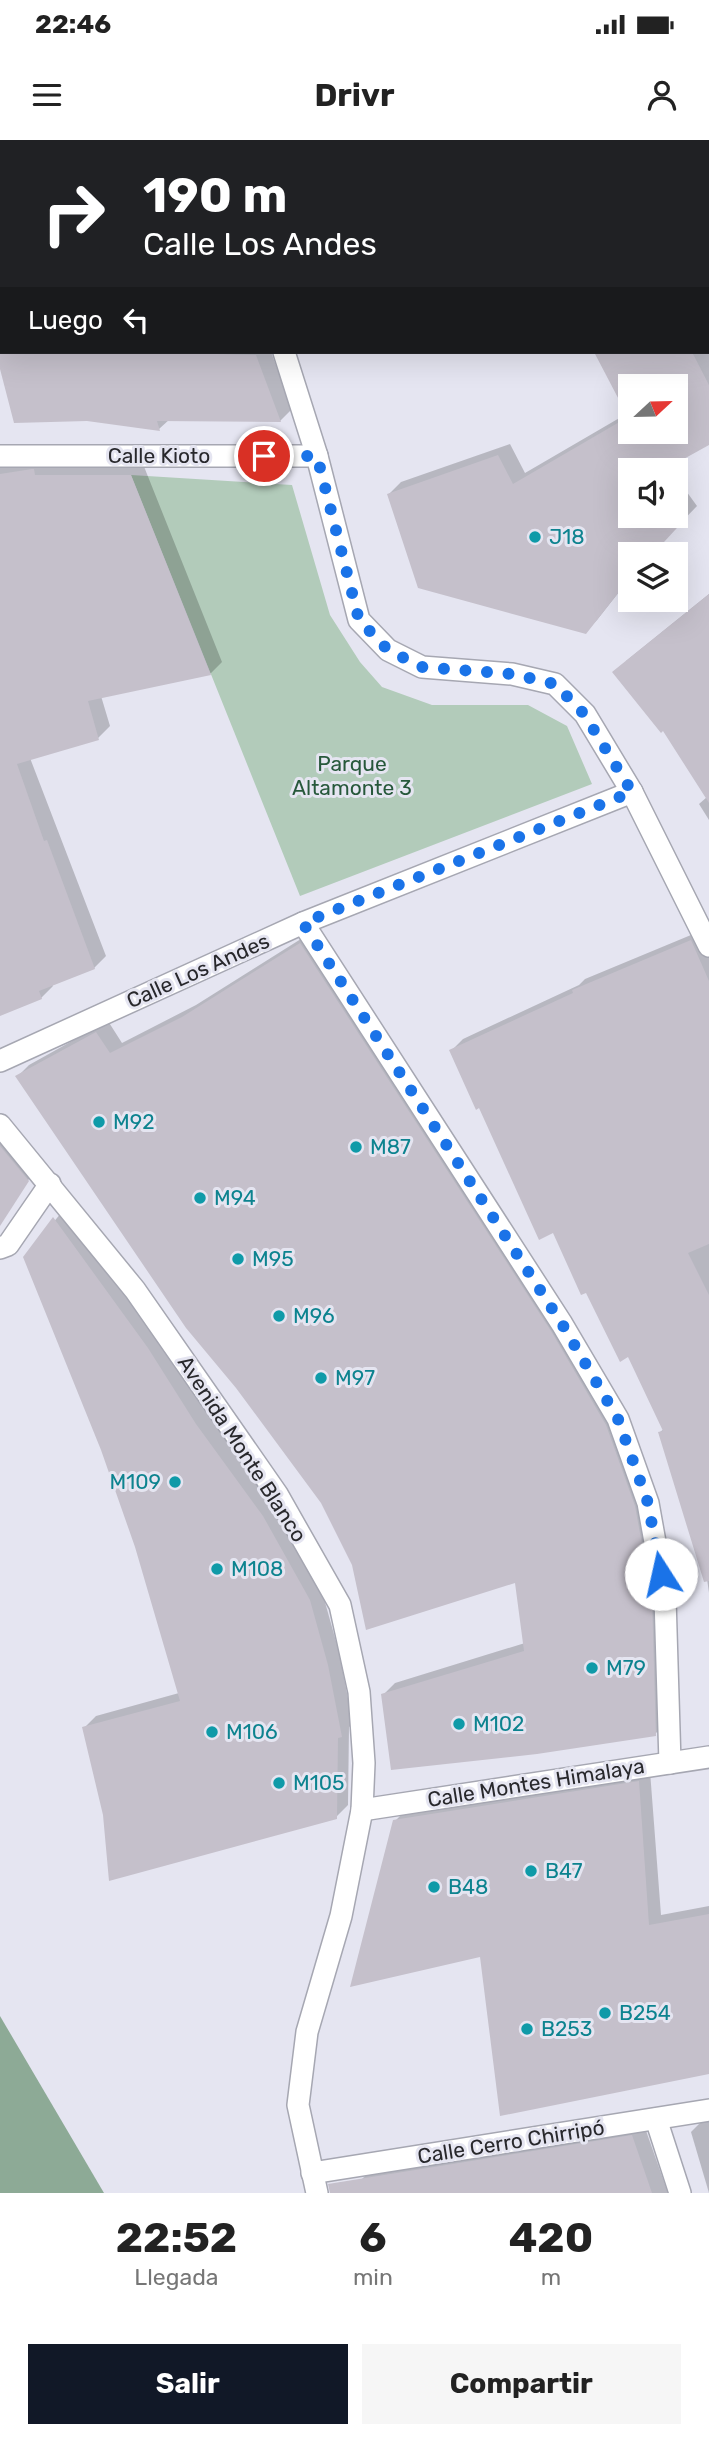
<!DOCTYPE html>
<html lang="es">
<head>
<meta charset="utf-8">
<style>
	body { margin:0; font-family:Rubik,sans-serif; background:#f6f6f6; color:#222; height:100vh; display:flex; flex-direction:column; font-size:26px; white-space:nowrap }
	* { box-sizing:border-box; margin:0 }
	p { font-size:23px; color:#767676 }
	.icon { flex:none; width:38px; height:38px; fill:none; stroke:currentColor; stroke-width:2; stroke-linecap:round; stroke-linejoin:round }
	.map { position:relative; height:2053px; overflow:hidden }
	.details { display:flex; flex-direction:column; background:#fff; flex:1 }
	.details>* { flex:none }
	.top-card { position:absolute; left:0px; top:0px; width:710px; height:214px; box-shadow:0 7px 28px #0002; background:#202124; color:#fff; overflow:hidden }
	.needle { width:46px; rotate:68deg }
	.tools { position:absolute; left:618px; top:234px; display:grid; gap:14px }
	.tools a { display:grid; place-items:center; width:70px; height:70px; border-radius:0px; background:#fff; box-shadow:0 7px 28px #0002; font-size:35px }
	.pin { position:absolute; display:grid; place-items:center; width:60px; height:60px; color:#fff; margin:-30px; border:4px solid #fff; border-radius:50%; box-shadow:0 2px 7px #0007 }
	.me { position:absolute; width:77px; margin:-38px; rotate:350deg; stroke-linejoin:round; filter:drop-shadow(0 0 5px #0008) }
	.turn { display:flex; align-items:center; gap:24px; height:147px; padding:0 28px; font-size:32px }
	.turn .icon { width:91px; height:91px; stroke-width:2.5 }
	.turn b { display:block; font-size:49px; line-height:60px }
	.then { display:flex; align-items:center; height:66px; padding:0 28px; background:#0003; gap:14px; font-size:26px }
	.eta { display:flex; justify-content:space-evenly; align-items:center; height:119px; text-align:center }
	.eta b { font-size:42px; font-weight:700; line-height:49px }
	.action { display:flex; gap:14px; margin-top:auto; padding:14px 28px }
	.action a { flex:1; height:80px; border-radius:0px; background:#111827; color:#fff; font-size:28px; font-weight:700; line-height:80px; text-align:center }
	.action a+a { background:#f6f6f6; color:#222 }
	.status { display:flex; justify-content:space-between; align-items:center; height:49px; padding:0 35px; background:#fff; direction:ltr }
	.status svg { height:19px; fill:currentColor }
	header { display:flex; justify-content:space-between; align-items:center; height:91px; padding:0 28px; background:#fff; font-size:32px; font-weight:700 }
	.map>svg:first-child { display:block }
	.green { fill:#b2cbba }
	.forest { fill:#8daa96 }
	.shadow { fill:#0003; fill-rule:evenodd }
	.building { fill:#c5c0cb; fill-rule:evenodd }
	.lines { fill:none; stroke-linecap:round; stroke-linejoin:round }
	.street-casing { stroke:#a6a7b2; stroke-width:24 }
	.street { stroke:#fff; stroke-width:21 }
	.route { stroke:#1a73e8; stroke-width:12; stroke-dasharray:0 21.6 }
	.culture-dot { fill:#0f9aa8; stroke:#e5e5f1; stroke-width:2.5 }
	.labels { text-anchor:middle; stroke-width:6; stroke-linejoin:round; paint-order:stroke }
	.street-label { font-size:21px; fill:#28282c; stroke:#e5e5f1 }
	.culture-label { font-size:21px; fill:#0d838f; stroke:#e5e5f1; text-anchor:start }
	.park-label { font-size:21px; fill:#27583b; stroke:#e5e5f1 }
</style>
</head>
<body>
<div class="status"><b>22:46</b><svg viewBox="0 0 49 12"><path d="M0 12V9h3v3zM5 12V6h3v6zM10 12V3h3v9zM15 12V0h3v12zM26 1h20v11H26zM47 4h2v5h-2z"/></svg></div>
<header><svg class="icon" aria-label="menu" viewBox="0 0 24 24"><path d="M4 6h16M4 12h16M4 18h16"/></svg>Drivr<svg class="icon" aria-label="person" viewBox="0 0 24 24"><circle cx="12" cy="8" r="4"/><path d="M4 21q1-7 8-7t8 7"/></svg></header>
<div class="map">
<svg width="709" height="2053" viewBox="0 0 709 2053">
	<rect width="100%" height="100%" fill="#e5e5f1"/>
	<polygon class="green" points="131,335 292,345 330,475 360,522 382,547 432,565 528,565 567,586 592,644 300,756"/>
	<polygon class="forest" points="0,1876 104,2053 0,2053"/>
	<g class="shadow">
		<polygon points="0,0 24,0 24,2 2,2 2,212 271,212 292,269 280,281 170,279 159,289 0,222"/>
		<polygon points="100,0 194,0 195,2 101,2"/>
		<polygon points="526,0 597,0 598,2 524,2"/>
		<polygon points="664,0 709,0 709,115 709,2"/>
		<path d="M709 210V303L667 326 671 331H630V376H676V337L697 366 650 415H630V438L597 480 585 492 389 354 401 342 510 304 525 333 628 273 603 212ZM630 247H676V292H630Z"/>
		<polygon points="143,324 222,522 210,534 101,556 110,586 98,598 30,618 106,816 94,828 52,844 53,846 41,858 0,874 0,325"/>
		<polygon points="709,454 709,680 699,664 707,657 626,521"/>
		<polygon points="703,790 709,803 709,1453 704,1418 660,1292 664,1289 629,1215 480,966 451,911 463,899 579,845 585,839"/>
		<polygon points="312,792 562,1179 646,1354 667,1582 655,1594 383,1555 395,1543 525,1503 516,1440 354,1425 323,1362 18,936 29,925 108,881 122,903 196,865"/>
		<polygon points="0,978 40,1029 4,1083 36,1035 33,1033 0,1082"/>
		<polygon points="66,1067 274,1364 321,1448 339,1512 353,1584 349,1587 348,1665 336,1677 104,1674 84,1588 96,1576 179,1553 136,1406 103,1310 25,1117"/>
		<polygon points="650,1631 661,1775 709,1766 709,1932 482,1814 395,1681 407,1669"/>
		<polygon points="709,1979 709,2053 691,1992 703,1980"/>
		<polygon points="644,1985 668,2053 364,2053 362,2039 374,2027"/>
	</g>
	<g class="building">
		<polygon points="0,212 138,212 256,215 281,282 157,281 160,291 87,281 14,283 0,229"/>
		<path d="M594 212H692L709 245V305L662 331H630V376H688L652 415H630V438L586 494 418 448 387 354 498 315 513 344 628 277ZM630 247H676V292H630Z"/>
		<polygon points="32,329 34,329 35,335 131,335 211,535 88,561 99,600 17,624 44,701 47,700 95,829 39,851 42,859 0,876 0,334"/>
		<polygon points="709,454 709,663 663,591 661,593 612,532"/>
		<polygon points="691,800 709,841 709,1104 688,1113 709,1155 709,1441 704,1442 658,1292 663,1291 628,1217 620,1222 586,1153 581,1155 553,1093 539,1100 479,968 476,970 449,910 573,853 572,850"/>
		<polygon points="300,803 551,1191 606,1285 635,1366 652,1459 656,1596 537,1614 391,1630 381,1554 524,1511 515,1443 366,1490 352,1425 321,1363 236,1248 186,1188 15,936 96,892 110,913 182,877"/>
		<polygon points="0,1006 29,1041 0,1086"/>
		<polygon points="53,1077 148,1208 196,1284 263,1376 310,1460 328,1525 342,1597 338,1598 337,1679 109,1741 103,1675 82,1587 180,1561 135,1407 101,1310 23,1117"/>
		<polygon points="639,1641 649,1785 709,1774 709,1934 500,1976 480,1817 350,1847 393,1680"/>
		<polygon points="632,1995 652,2053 330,2053 328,2044"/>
	</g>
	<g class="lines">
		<defs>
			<g id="street">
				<polyline points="215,0 215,2"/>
				<polyline points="613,0 614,2"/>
				<polyline points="284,212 317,316 359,480 388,510 422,527 512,534 555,544 585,574 632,652 709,806"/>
				<polyline points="0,316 317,316"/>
				<polyline points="303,783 562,1184 618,1279 648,1363 665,1458 670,1623"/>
				<polyline points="0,921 303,783 632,652"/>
				<polyline points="0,985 135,1150 277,1354 340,1465 359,1552 364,1623 362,1670 341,1776 307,1892 298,1965 317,2053"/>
				<polyline points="0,1108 8,1105 50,1044"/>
				<polyline points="362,1670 709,1617"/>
				<polyline points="656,1979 680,2053"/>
				<polyline points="312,2033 709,1970"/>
			</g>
		</defs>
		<use href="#street" class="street-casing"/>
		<use href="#street" class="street"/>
	</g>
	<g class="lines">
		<polyline class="route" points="264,316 317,316 359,480 388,510 422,527 512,534 555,544 584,574 632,652 303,783 562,1184 618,1279 648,1363 661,1434"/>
	</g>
	<g class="culture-dot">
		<circle cx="535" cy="397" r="7"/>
		<circle cx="99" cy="982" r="7"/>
		<circle cx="356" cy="1007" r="7"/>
		<circle cx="200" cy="1058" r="7"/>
		<circle cx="238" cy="1119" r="7"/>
		<circle cx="279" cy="1176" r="7"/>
		<circle cx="321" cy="1238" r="7"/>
		<circle cx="175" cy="1342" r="7"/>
		<circle cx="217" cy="1429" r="7"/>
		<circle cx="592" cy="1528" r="7"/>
		<circle cx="459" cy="1584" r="7"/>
		<circle cx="212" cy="1592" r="7"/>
		<circle cx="279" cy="1643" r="7"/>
		<circle cx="531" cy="1731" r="7"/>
		<circle cx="434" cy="1747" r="7"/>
		<circle cx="605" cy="1873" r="7"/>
		<circle cx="527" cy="1889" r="7"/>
	</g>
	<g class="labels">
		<g class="street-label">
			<text x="159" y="323">Calle Kioto</text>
			<text transform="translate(198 831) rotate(-24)" y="7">Calle Los Andes</text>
			<text transform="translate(242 1309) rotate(57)" y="7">Avenida Monte Blanco</text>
			<text transform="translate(536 1643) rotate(-9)" y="7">Calle Montes Himalaya</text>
			<text transform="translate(511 2002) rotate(-9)" y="7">Calle Cerro Chirripó</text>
		</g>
		<g class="culture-label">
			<text x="549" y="404">J18</text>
			<text x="113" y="989">M92</text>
			<text x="370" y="1014">M87</text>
			<text x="214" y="1065">M94</text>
			<text x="252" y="1126">M95</text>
			<text x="293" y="1183">M96</text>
			<text x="335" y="1245">M97</text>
			<text x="161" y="1349" text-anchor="end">M109</text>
			<text x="231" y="1436">M108</text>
			<text x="606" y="1535">M79</text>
			<text x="473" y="1591">M102</text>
			<text x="226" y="1599">M106</text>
			<text x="293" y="1650">M105</text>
			<text x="545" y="1738">B47</text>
			<text x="448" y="1754">B48</text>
			<text x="619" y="1880">B254</text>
			<text x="541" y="1896">B253</text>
		</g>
		<g class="park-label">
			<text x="352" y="631">Parque<tspan x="352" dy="24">Altamonte 3</tspan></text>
		</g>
	</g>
</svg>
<div class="tools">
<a><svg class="needle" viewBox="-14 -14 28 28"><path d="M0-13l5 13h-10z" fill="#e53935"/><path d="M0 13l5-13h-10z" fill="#767676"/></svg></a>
<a><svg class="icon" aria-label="sound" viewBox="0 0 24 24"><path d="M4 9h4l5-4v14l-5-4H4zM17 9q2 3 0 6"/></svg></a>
<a><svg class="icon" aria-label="layers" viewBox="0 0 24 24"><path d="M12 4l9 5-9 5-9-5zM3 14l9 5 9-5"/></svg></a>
</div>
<div class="pin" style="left:264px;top:316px;background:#d93025"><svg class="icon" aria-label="arrive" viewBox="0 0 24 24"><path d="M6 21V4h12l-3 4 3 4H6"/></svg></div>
<svg class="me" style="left:661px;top:1434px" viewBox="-20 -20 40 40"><circle r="19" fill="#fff"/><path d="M0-13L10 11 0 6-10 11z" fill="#1a73e8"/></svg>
<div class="top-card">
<div class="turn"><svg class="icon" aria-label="right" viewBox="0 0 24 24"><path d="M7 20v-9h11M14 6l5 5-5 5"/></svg><div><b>190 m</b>Calle Los Andes</div></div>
<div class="then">Luego<svg class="icon" aria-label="left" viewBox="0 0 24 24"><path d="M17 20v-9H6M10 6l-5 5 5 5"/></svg></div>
</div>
</div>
<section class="details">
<div class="eta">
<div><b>22:52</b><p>Llegada</p></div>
<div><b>6</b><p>min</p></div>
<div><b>420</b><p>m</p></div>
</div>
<div class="action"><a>Salir</a><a>Compartir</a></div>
</section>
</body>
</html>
